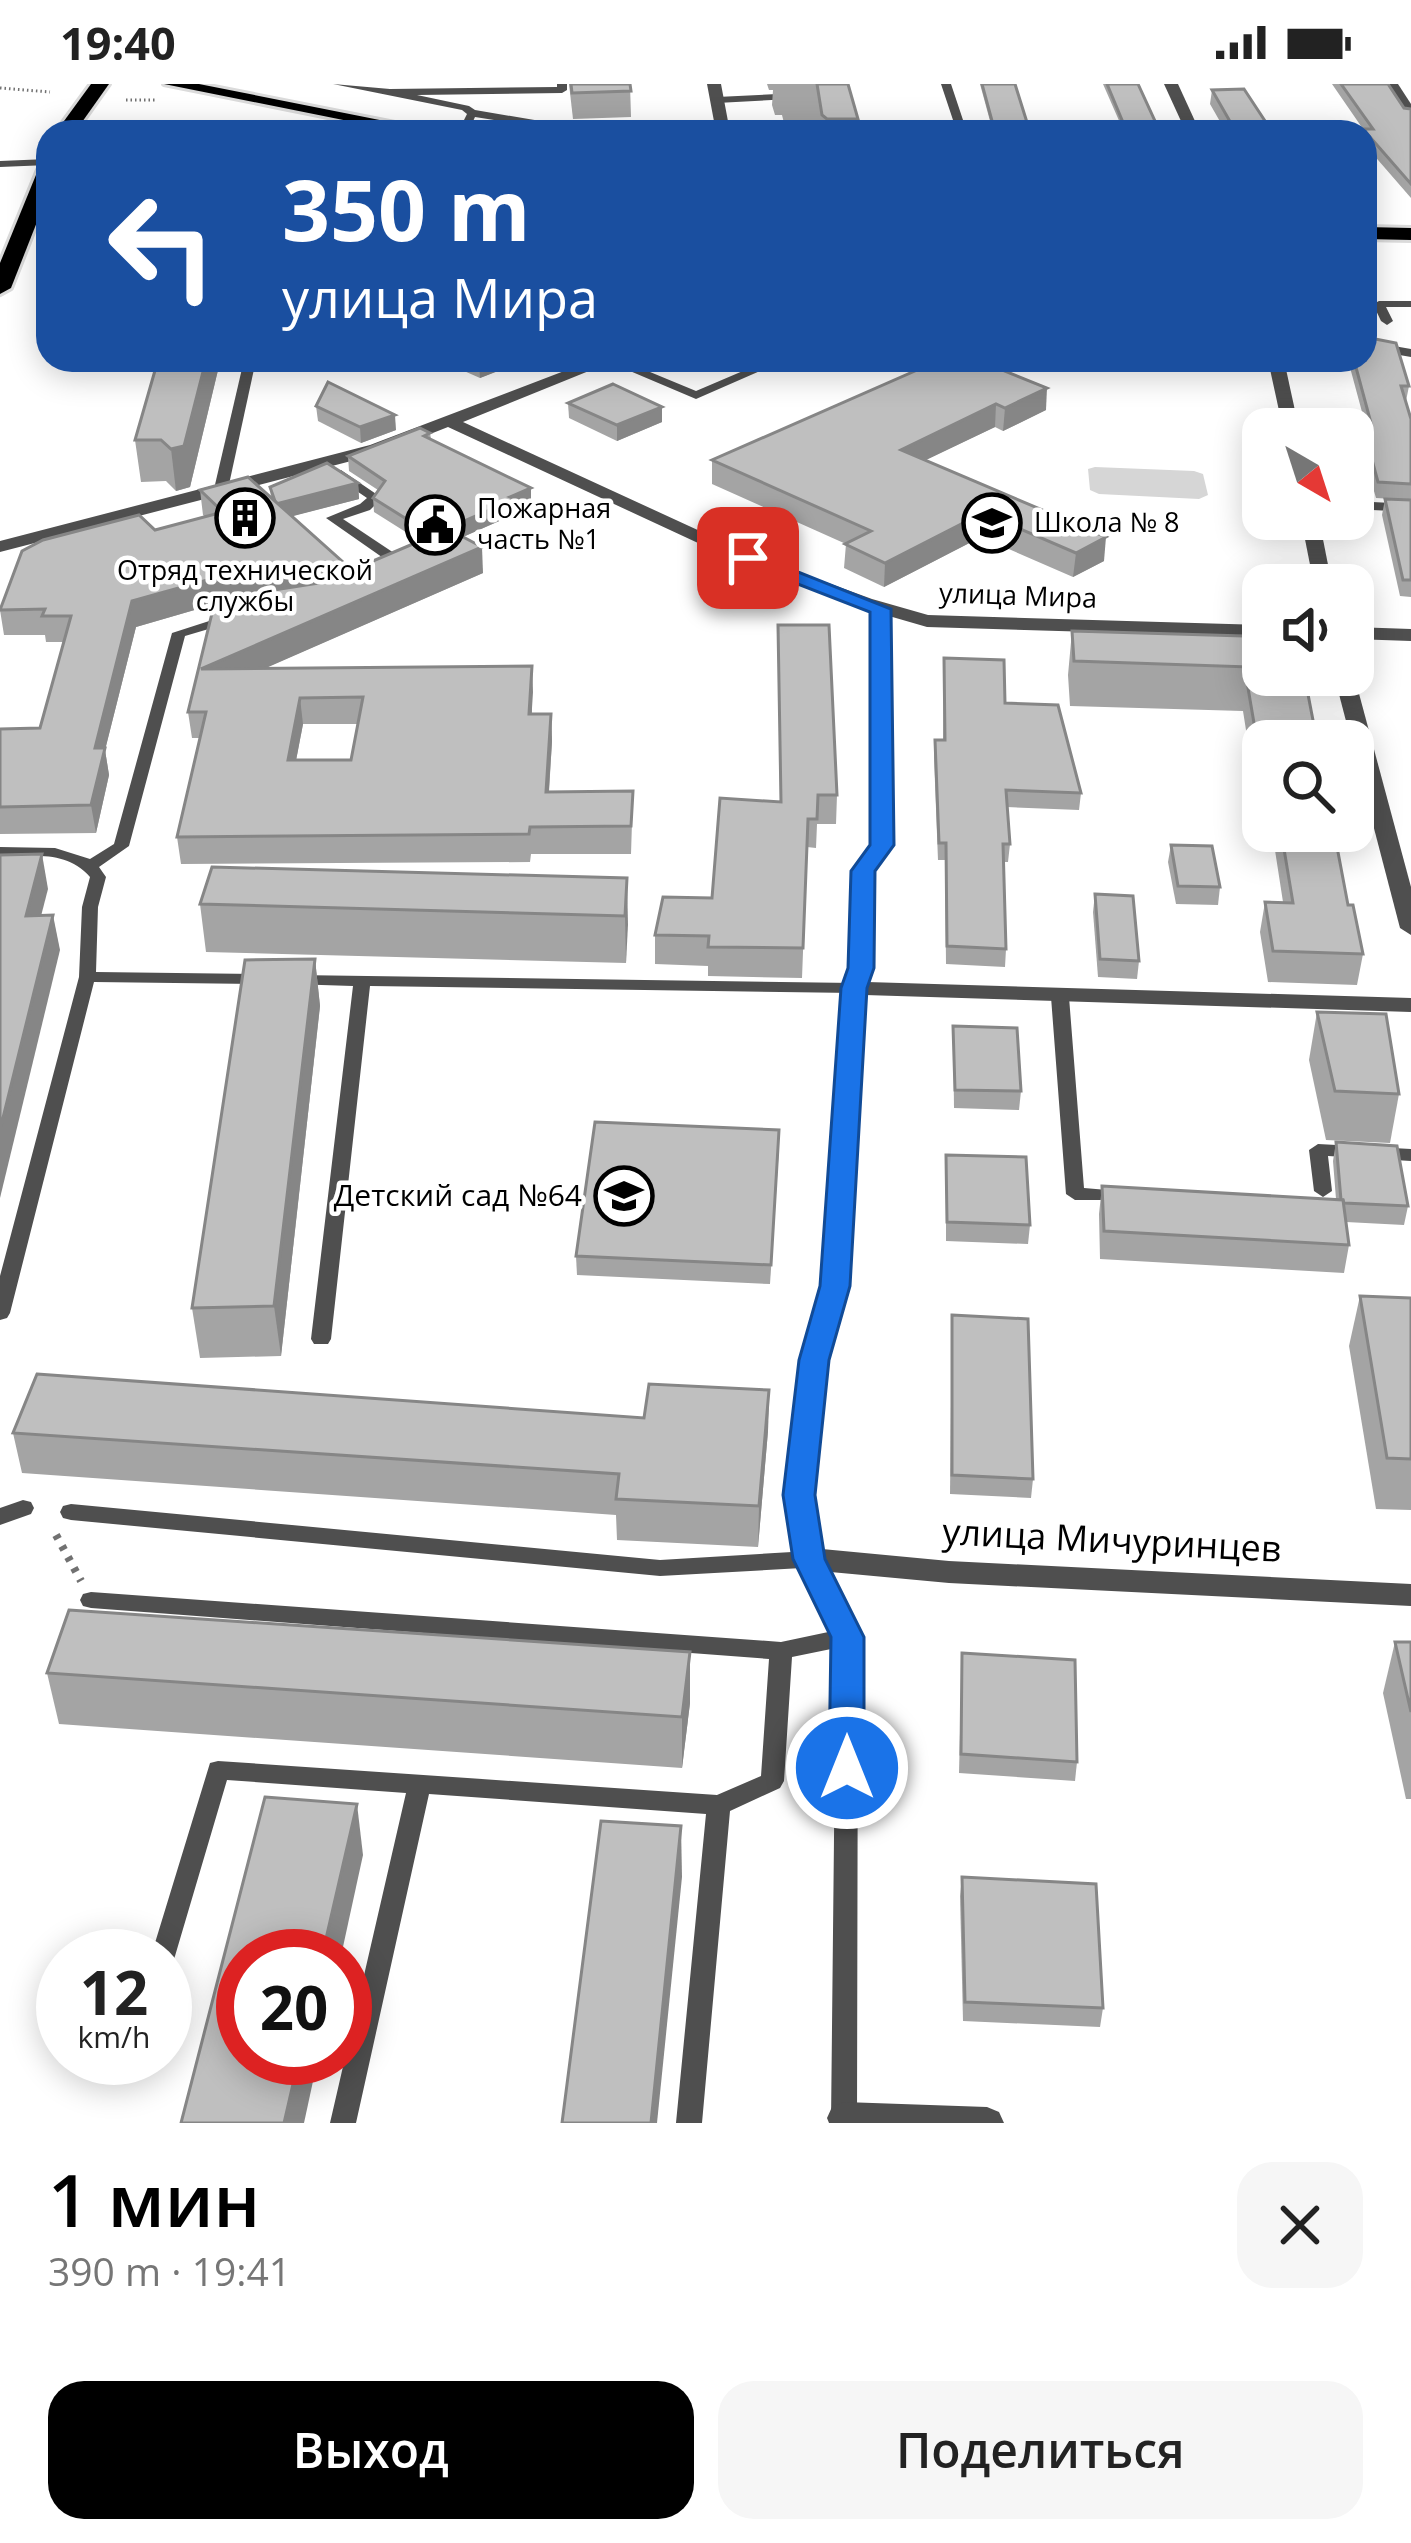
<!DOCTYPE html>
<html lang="ru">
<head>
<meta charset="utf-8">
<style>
	body { margin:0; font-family:"Open Sans",sans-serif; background:#f6f6f6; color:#222; height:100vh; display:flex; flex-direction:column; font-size:45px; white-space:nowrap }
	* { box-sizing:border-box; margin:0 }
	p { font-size:39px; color:#767676 }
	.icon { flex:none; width:66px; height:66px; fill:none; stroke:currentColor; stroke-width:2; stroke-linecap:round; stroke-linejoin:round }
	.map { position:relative; height:2039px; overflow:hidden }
	.drawer { display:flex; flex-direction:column; background:#fff; flex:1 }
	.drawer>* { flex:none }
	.banner { position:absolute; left:36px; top:36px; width:1341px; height:252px; border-radius:36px; box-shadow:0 6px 30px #0003; background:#1a4fa0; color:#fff; overflow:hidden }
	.needle { width:78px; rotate:141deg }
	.tools { position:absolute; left:1242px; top:324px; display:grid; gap:24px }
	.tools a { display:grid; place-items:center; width:132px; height:132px; border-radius:24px; background:#fff; box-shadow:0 6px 30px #0003; font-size:60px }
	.speed { position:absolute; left:36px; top:1845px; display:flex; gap:24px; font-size:60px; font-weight:700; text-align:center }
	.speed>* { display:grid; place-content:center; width:156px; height:156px; border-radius:50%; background:#fff; box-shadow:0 6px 30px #0003; line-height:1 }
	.speed small { font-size:30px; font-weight:400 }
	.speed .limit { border:18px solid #d22; background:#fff; color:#111 }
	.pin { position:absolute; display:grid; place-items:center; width:102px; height:102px; color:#fff; margin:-51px; border-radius:24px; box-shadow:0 6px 18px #0006 }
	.me { position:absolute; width:132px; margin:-66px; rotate:0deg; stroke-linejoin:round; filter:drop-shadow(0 0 9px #0008) }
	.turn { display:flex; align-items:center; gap:42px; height:252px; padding:0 48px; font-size:54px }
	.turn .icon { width:156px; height:156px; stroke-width:2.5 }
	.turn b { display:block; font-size:84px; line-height:102px }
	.round { display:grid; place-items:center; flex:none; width:126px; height:126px; border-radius:36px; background:#f6f6f6 }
	.headline { display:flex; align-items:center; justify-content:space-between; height:204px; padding:0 48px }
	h1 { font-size:72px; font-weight:600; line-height:90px; color:#000 }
	.action { display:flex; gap:24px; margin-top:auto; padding:24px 48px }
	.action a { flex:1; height:138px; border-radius:36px; background:#000; color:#fff; font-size:48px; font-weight:600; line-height:138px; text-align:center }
	.action a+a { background:#f6f6f6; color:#222 }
	.status { display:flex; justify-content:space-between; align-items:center; height:84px; padding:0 60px; background:#fff; direction:ltr }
	.status svg { height:33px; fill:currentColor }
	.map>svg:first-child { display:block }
	.green { fill:#d6d6d6 }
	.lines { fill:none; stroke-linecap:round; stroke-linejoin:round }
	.primary-casing { stroke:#dbdbdb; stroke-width:6 }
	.trunk-casing { stroke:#dbdbdb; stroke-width:6 }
	.path-far1 { stroke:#717171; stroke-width:3; stroke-dasharray:1.5 3; stroke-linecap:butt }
	.path { stroke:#717171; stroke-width:8; stroke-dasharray:4.5 8; stroke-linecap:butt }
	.service { fill:#4f4f4f; fill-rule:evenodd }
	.minor { fill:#4f4f4f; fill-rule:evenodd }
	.primary { fill:#000; fill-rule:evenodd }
	.trunk { fill:#000; fill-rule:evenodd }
	.wall { fill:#a4a4a4; fill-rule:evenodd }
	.shaded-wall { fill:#868686 }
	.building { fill:#bfbfbf; stroke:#868686; stroke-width:3; fill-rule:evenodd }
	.route { fill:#1a73e8; stroke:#114b97; stroke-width:3 }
	.labels { text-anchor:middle; stroke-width:9; stroke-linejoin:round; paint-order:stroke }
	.far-poi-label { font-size:27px; fill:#000; stroke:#fff; text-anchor:start }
	.far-street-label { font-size:27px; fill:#000; stroke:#fff }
	.poi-label { font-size:30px; fill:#000; stroke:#fff; text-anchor:end }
	.near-street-label { font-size:36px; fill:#000; stroke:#fff }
</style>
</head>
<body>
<div class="status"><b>19:40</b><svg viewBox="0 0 49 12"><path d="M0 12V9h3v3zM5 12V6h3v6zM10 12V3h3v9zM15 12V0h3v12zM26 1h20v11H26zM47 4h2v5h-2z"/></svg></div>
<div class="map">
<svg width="1411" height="2039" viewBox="0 0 1411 2039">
	<rect width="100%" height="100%" fill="#fff"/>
	<polygon class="green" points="1095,383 1194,387 1203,390 1208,411 1199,415 1099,410 1090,406 1088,385"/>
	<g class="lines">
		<defs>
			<g id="primary">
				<polygon points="164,0 199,0 440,48 403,48"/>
				<polygon points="1365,143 1411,144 1411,156 1365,155"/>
			</g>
			<g id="trunk">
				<polygon points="91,0 109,0 75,48 56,48"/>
				<polygon points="48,80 48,110 11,204 0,210 0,179 38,86"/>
			</g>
		</defs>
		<use href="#primary" class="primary-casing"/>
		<use href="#trunk" class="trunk-casing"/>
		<g class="path-far1">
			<polyline points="0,4 50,8"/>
			<polyline points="126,16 156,16"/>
		</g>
		<polyline class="path" points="56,1451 81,1497"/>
		<g class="service">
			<polygon points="333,0 390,5 557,3 557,0 567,0 567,6 562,9 417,11 469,22 475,26 564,41 635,40 658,48 564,47 475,33 468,48 458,48 467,30 462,26"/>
			<polygon points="817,0 827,0 829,13 717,19 712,16 717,13 819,8"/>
			<polygon points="941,0 951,0 967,48 957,48"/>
			<polygon points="48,75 48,81 0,83 0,77"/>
			<polygon points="1411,217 1411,223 1386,223 1393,237 1387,241 1381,237 1373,220 1379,217"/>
			<polygon points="1365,257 1411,265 1411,273 1365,265"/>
			<polygon points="244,276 256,276 228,405 221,409 214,405"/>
			<polygon points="604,276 621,276 696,307 769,276 785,276 696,315"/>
			<polygon points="341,386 382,414 370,426 343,435 409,479 409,485 399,485 326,434 360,420 367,414 336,393 335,390"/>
			<polygon points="1353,417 1411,420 1411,428 1353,425"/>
			<path d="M234 529 239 530V536L185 552 129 762 99 783 106 793 98 823 96 888 262 890 271 895 262 900 94 898 10 1229 7 1234 0 1236V1192L79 893 82 823 90 793C67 766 32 772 0 773V763L55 764 90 775 114 760 172 549Z"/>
			<polygon points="296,891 854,899 863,904 854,909 370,902 331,1255 328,1260 314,1260 311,1255 353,902 290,900 287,896"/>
			<polygon points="1060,908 1069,913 1084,1104 1131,1108 1133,1112 1131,1116 1075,1116 1066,1110 1051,913"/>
			<polygon points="1318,1060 1411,1065 1411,1077 1328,1072 1332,1107 1323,1113 1314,1107 1309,1066"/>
			<polygon points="23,1416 31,1418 34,1424 31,1430 0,1441 0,1424"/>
			<polygon points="71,1420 660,1476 809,1467 817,1469 858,1553 857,2039 831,2039 836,1564 792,1573 784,1697 780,1704 730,1727 702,2039 676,2039 706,1730 429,1710 356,2039 330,2039 406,1709 227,1696 175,1872 172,1880 165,1882 165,1872 151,1872 210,1679 218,1677 717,1711 761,1692 769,1575 91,1524 83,1522 80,1516 83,1510 91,1508 781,1558 833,1547 802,1484 660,1492 71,1436 63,1434 60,1428 63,1422"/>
		</g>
		<g class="minor">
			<polygon points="707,0 721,0 730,48 716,48"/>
			<polygon points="1164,0 1178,0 1200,48 1186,48"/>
			<polygon points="1384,0 1398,0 1411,20 1411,34 1406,33"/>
			<polygon points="593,276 616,276 463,338 752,471 872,515 928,531 1263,541 1263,553 927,543 889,532 893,761 874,787 872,883 867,898 1411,914 1411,928 865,911 848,1202 827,1277 813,1411 822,1465 949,1477 1411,1500 1411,1522 949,1499 809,1486 799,1483 795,1475 785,1411 801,1277 822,1202 843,904 850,883 852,787 871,761 871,527 739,478 448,343 382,369 0,468 0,457 370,361"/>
			<polygon points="1268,276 1284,276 1299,345 1283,345"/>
			<polygon points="1301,435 1319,435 1332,501 1314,501"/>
			<polygon points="1353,543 1411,545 1411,557 1353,555"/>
			<polygon points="1334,591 1354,591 1411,803 1411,851 1400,844"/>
			<polygon points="844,2018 987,2023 999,2028 1004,2039 829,2039 827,2034 832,2023"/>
		</g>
		<use href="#primary" class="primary"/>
		<use href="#trunk" class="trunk"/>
	</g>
	<g class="wall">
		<polygon points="569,0 630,0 631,33 573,35"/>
		<polygon points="767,0 848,0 858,35 858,48 816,48 815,38 784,39 782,31 775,31 772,21 773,6 769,6"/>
		<polygon points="980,0 1015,0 1030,48 993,48"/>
		<polygon points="1103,0 1138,0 1160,48 1124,48"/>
		<polygon points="1332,0 1388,0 1404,24 1411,25 1411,114 1365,61 1365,48 1363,48 1363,45"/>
		<polygon points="1212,6 1269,43 1285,48 1226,48 1210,20"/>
		<polygon points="439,276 524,276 480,294"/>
		<polygon points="940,276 1011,276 1010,289 1046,326 1003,347 995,343 925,376 1104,477 1073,493 981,453 884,503 844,484 846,460 712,400 712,376"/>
		<polygon points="1348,276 1365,276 1409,302 1406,317 1411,335 1411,416 1376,414 1359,355 1362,339 1365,339"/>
		<polygon points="218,286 190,403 176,407 166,397 141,398 135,356"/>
		<polygon points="568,319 662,323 662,338 617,357 569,334"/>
		<polygon points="316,322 396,346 361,359 318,337"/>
		<path d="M430 349 431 355 531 404V419L515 426V430L463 453 483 489 265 584 532 582V630H551L552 657 549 708 633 707 631 770H531L530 778 181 780 177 753 200 654H192L188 628 222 518 136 543 105 666 109 691 96 749 0 750V645L40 644 64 558H46L45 551H4L0 526 155 446 205 433 203 431 200 406 271 414 270 403 358 399 359 415 292 432 352 486 420 457 374 428 373 414 378 406 349 387 348 372ZM303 640H358L351 676H296Z"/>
		<polygon points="1385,415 1411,416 1411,513 1400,512 1382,431"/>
		<polygon points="778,541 837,711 836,740 817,740 816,764 807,763 802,894 708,892 708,882 655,880 655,851 712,814 780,718"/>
		<polygon points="1072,547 1249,583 1247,598 1263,657 1263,722 1258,722 1243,627 1070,622 1068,591"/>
		<polygon points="944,574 1005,619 1081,709 1079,726 1007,723 1010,760 1008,778 1004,778 1006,865 1005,883 946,880 945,776 938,776 934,673 935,656 943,656"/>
		<polygon points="1272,747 1334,747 1348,821 1363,870 1357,901 1268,898 1260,848 1265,818 1283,818"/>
		<polygon points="1171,761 1220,803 1218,821 1176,820 1168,778"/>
		<polygon points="627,794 626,879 206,868 200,820"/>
		<polygon points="1095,810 1139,877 1137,895 1098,893 1093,828"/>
		<polygon points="315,875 320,922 281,1272 200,1274 192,1224"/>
		<polygon points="1317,928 1399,1010 1390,1059 1326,1056 1309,976"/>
		<polygon points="953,942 1021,1007 1019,1026 954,1024"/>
		<polygon points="1336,1058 1408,1122 1404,1141 1346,1138 1349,1161 1344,1189 1100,1175 1099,1130 1102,1102 1336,1115 1333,1077"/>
		<polygon points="779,1065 770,1200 577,1191 576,1172"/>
		<polygon points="946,1071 1030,1141 1028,1160 946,1157"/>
		<polygon points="1360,1212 1411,1214 1411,1426 1376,1425 1349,1262"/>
		<polygon points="952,1231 1033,1395 1031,1414 950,1410"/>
		<polygon points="769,1306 768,1347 758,1463 617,1456 616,1431 22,1389 13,1349 644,1334"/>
		<polygon points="1395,1558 1411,1558 1411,1715 1406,1715 1383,1609"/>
		<polygon points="690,1568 690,1619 682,1684 59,1640 47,1589"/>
		<polygon points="962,1569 1077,1678 1075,1697 959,1689"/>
		<polygon points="962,1793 1103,1924 1100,1943 963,1937 960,1812"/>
	</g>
	<g class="shaded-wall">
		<polygon points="206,276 217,276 218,286 190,403 176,407 171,365"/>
		<polygon points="487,276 524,276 524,277 480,294 479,279"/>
		<polygon points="1005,276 1011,276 1009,296 992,282"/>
		<polygon points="1047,304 1046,326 1003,347 1005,324"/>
		<polygon points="996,320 995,343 899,389 901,366"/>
		<polygon points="662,323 662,338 617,357 617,341"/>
		<polygon points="395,331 396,346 361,359 360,343"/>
		<polygon points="358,399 359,415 278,436 276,420"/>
		<polygon points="531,404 531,419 515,426 515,430 433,466 432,451"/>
		<polygon points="983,429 981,453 884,503 885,479"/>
		<polygon points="1106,453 1104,477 1073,493 1076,469"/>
		<polygon points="482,463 483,489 204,611 201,585"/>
		<polygon points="320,482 322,508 223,525 222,518 136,543 105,666 109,691 96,749 91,721 95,664 132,517 222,492"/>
		<polygon points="532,582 533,608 530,657 529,630"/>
		<polygon points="300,614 303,640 291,703 288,676"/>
		<polygon points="551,630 552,657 547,735 546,708"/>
		<polygon points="42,770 48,805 32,867 26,832"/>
		<polygon points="627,794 628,841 626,879 625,832"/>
		<polygon points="53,831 60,866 0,1114 0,1046"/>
		<polygon points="315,875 320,922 281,1272 274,1222"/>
		<polygon points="769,1306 768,1347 758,1463 759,1422"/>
		<polygon points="690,1568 690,1619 682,1684 682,1633"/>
		<polygon points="357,1720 363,1771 341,1872 322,1872"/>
		<polygon points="681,1742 682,1793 657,2039 651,2039"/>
		<polygon points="299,1974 318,1974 304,2039 284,2039"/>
	</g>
	<g class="building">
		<polygon points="571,0 630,0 631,7 572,9"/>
		<polygon points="817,0 848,0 858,35 827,35 822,31"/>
		<polygon points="982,0 1015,0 1030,48 995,48"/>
		<polygon points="1107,0 1138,0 1160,48 1127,48"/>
		<polygon points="1341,0 1388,0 1404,24 1411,25 1411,100 1363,45 1373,45"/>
		<polygon points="1244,5 1269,43 1282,42 1285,48 1236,48 1212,6"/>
		<polygon points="1365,253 1396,259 1409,302 1401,302 1411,335 1411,400 1378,398 1362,339 1371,339 1354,276 1365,276"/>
		<polygon points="158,276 206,276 184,362 171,365 161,356 135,356"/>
		<polygon points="940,276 1005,276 992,282 1047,304 1005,324 996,320 901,366 1106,453 1076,469 983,429 885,479 845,460 871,447 712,376"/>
		<polygon points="328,298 395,331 360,343 316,322"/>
		<polygon points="613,300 662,323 617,341 568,319"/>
		<polygon points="420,344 430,349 424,352 531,404 510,413 515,415 432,451 373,414 385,397 348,372"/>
		<polygon points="327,379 358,399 276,420 270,403"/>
		<path d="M248 393 352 486 448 445 482 463 201 585 532 582 529 630H551L546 708 633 707 631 742 530 743 529 750 177 753 206 628H188L214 521 261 508 326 498 330 488 320 482 220 499 222 492 132 517 95 664H105L91 721 0 723V645L40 644 71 532H42L45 525 0 526 22 467 43 456 139 431 155 446 223 428 200 406ZM363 613 351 676H288L300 614Z"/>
		<polygon points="1385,415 1411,416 1411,496 1403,496"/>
		<polygon points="778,541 829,541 837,711 818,711 817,735 808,735 803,864 708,863 709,852 655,851 663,813 712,814 720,714 781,718"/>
		<polygon points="1072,547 1244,552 1249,583 1074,577"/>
		<polygon points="944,574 1004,576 1005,619 1058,621 1081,709 1006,706 1010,760 1003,760 1006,865 947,862 946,759 939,759 935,656 945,656"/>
		<polygon points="1247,598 1306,600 1317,657 1263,657 1263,692"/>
		<polygon points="1281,747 1334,747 1348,821 1353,821 1363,870 1273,867 1265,818 1293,819"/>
		<polygon points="1171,761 1212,762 1220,803 1178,802"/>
		<polygon points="42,770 26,832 53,831 0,1046 0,771"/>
		<polygon points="212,783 627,794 625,832 200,820"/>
		<polygon points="1095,810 1133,812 1139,877 1100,875"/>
		<polygon points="315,875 274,1222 192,1224 245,876"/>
		<polygon points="1317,928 1386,930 1399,1010 1335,1007"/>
		<polygon points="953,942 1017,944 1021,1007 955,1006"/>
		<polygon points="595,1038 779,1046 771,1181 576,1172"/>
		<polygon points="1336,1058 1397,1062 1408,1122 1344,1119 1343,1116 1341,1116"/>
		<polygon points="946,1071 1026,1073 1030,1141 947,1138"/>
		<polygon points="1102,1102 1343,1116 1349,1161 1104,1147"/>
		<polygon points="1360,1212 1411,1214 1411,1375 1387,1374"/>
		<polygon points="952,1231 1028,1235 1033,1395 952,1391"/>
		<polygon points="37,1290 644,1334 649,1300 769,1306 759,1422 616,1415 619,1390 13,1349"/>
		<polygon points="69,1526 690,1568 682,1633 47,1589"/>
		<polygon points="1395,1558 1411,1558 1411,1628"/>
		<polygon points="962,1569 1075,1576 1077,1678 961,1670"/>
		<polygon points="265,1713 357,1720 322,1872 243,1872 243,1974 299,1974 284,2039 181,2039"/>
		<polygon points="601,1737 681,1742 651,2039 562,2039"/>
		<polygon points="962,1793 1096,1800 1103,1924 965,1918"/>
	</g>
	<polygon class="route" points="748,468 891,525 894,761 875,787 874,884 867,904 850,1202 829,1276 815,1411 825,1475 864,1553 864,1684 859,1695 847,1699 834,1695 829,1684 831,1553 793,1475 783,1411 799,1276 820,1202 841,904 848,884 851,787 870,761 870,528 741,478 741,470"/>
	<defs>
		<symbol id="building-ring" viewBox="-11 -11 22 22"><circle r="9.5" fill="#fff" stroke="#000" stroke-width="1.5"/><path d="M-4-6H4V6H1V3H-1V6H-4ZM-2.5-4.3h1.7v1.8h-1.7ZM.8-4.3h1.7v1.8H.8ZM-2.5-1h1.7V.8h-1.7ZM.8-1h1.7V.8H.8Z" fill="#000"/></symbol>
		<symbol id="school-ring" viewBox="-11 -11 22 22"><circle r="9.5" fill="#fff" stroke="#000" stroke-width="1.5"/><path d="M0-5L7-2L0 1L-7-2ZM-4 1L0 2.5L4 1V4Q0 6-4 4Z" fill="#000"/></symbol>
		<symbol id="civic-ring" viewBox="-11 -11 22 22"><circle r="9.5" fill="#fff" stroke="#000" stroke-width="1.5"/><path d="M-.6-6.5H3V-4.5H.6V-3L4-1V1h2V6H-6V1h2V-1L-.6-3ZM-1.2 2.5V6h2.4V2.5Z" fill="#000"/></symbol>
	</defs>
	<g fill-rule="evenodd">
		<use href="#building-ring" x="212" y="401" width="66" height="66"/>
		<use href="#school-ring" x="959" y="406" width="66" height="66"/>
		<use href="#civic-ring" x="402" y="408" width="66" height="66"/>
		<use href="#school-ring" x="591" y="1079" width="66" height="66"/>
	</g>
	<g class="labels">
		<g class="far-poi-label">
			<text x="477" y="434">Пожарная<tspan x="477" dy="31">часть №1</tspan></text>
			<text x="1034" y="448">Школа № 8</text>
			<text x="245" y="496" text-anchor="middle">Отряд технической<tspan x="245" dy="31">службы</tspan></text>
		</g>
		<g class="far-street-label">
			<text transform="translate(1018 512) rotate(2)" y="9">улица Мира</text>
		</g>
		<g class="poi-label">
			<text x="582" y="1122">Детский сад №64</text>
		</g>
		<g class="near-street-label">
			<text transform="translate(1112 1456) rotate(3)" y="13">улица Мичуринцев</text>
		</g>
	</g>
</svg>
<div class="tools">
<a><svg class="needle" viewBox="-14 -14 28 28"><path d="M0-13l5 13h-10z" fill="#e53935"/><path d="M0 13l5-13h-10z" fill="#767676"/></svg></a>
<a><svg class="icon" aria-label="sound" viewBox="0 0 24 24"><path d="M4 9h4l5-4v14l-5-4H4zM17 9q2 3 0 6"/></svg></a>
<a><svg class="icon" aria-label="search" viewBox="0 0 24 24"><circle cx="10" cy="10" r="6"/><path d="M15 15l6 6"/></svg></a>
</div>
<div class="speed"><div>12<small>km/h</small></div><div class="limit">20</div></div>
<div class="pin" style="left:748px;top:474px;background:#d93025"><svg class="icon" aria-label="arrive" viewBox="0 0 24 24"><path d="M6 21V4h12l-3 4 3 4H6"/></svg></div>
<svg class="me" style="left:847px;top:1684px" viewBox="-20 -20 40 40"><circle r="17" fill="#1a73e8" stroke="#fff" stroke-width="3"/><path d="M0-11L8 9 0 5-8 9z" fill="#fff"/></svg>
<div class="banner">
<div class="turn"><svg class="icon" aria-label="left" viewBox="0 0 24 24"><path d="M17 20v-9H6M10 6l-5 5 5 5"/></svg><div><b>350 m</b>улица Мира</div></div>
</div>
</div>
<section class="drawer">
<div class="headline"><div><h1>1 мин</h1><p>390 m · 19:41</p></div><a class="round"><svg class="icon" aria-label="close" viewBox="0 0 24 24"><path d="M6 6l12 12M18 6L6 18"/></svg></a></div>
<div class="action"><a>Выход</a><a>Поделиться</a></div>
</section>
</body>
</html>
